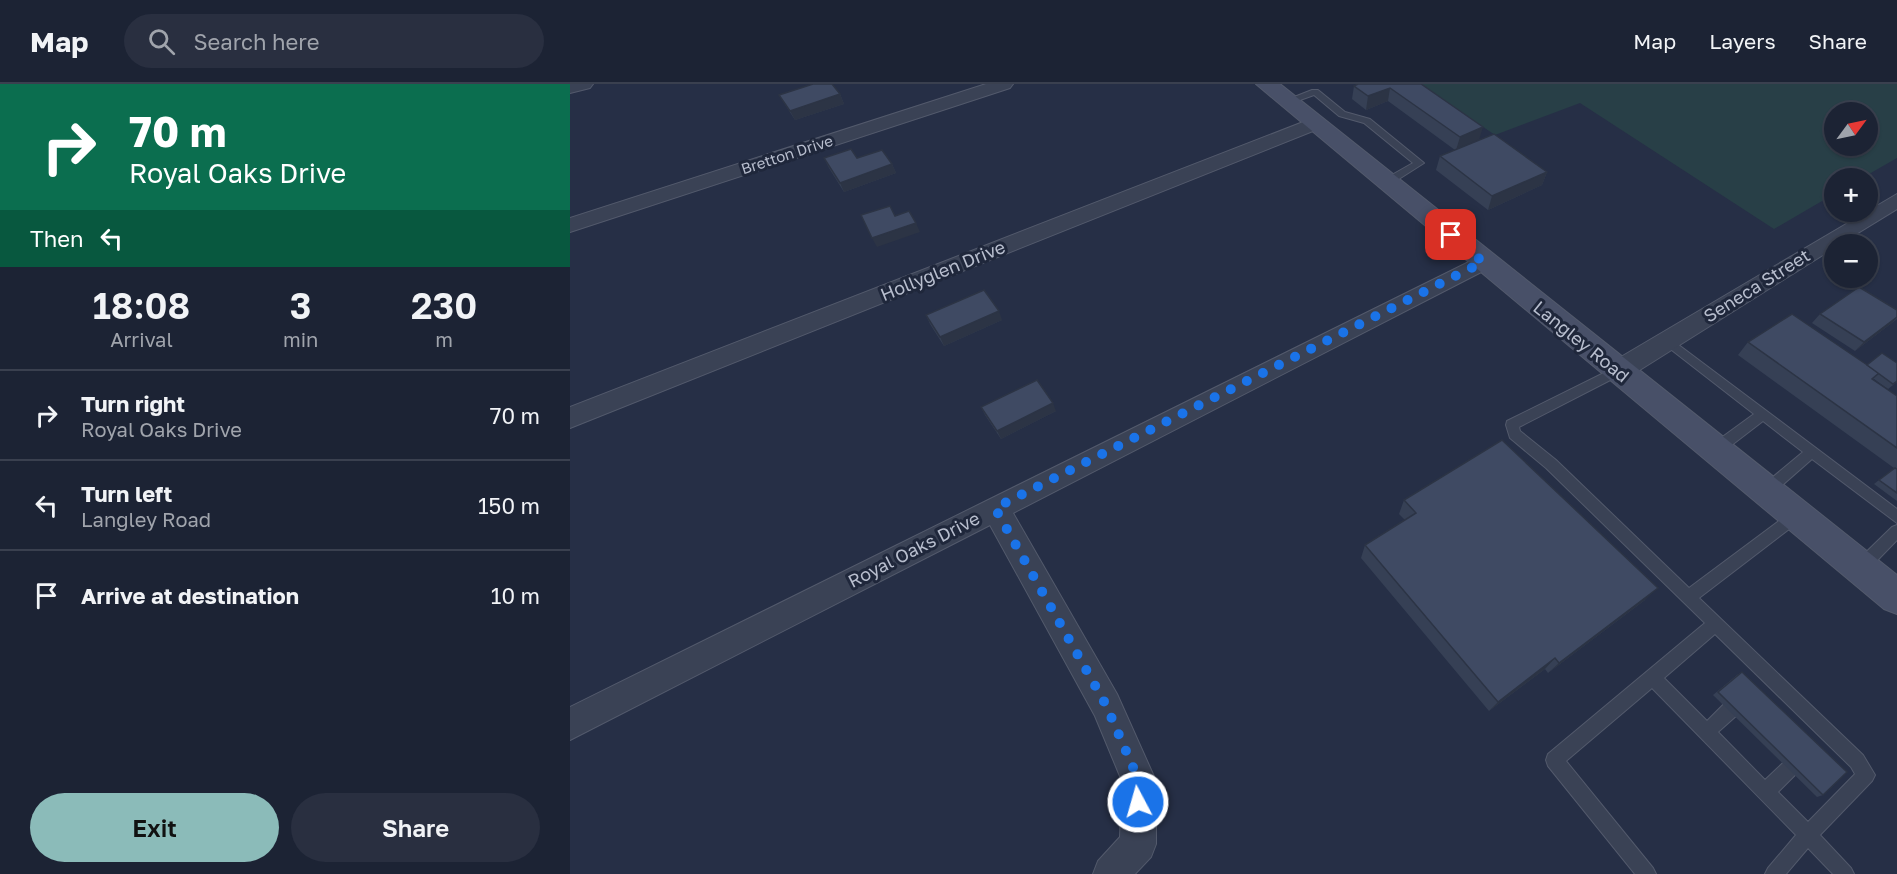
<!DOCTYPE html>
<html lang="en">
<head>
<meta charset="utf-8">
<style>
	body { margin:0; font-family:"Golos Text",sans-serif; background:#292f40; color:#f1f3f6; height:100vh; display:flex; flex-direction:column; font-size:22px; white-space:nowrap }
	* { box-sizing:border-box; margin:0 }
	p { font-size:20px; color:#a0a4ac }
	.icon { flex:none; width:33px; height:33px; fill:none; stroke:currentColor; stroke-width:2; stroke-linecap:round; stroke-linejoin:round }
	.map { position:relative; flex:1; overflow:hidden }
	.sheet { display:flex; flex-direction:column; background:#1c2334; width:570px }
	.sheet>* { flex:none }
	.guide { background:#0b6e4f; color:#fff; overflow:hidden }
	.needle { width:39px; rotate:57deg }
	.tools { position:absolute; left:1254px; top:18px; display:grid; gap:12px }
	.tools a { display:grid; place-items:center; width:54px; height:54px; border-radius:50%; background:#1c2334; box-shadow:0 2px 4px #0004,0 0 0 2px #3a404f; font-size:30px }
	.pin { position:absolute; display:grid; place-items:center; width:51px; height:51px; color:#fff; margin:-26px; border-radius:12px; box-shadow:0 3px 9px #0006 }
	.me { position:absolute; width:66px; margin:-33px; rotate:354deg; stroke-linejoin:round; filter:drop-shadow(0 0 4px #0008) }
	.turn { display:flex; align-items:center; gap:21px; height:126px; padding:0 30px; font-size:27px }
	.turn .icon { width:78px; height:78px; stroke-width:2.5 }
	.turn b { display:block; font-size:42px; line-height:51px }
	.then { display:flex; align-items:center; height:57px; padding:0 30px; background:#0003; gap:12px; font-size:22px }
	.eta { display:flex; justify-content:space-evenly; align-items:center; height:102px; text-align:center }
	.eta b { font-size:36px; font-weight:600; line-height:42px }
	.button { display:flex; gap:12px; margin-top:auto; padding:12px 30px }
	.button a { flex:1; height:69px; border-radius:36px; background:#8bbbb9; color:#111; font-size:24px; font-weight:600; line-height:69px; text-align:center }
	.button a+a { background:#292f40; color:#f1f3f6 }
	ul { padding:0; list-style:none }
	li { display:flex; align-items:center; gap:18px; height:90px; padding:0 30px; border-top:2px solid #3a404f }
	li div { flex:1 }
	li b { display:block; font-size:22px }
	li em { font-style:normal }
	header { display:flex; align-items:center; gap:36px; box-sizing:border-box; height:84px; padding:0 30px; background:#1c2334; border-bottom:2px solid #3a404f }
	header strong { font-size:28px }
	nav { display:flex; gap:33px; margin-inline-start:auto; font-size:21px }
	.search { width:420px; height:54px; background:#292f40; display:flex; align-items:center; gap:15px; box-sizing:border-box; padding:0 21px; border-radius:33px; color:#a0a4ac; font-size:22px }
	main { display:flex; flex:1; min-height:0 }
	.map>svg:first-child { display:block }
	.green { fill:#283f47; fill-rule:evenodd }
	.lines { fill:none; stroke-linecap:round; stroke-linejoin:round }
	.lane-casing { stroke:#535a6c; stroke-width:2 }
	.street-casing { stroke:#535a6c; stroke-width:2 }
	.secondary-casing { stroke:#535a6c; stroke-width:2 }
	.lane { fill:#3a4255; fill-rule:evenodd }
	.street { fill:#3a4255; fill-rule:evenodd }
	.secondary { fill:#485068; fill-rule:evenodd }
	.wall { fill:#364055 }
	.shaded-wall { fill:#2c3445 }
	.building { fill:#3f4a63; stroke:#2c3445; stroke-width:1.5 }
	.route { stroke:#1a73e8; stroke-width:10; stroke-dasharray:0 18 }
	.labels { text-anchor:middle; stroke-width:6; stroke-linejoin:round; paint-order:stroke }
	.far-street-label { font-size:15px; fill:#b8bece; stroke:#1f273b }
	.street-label { font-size:18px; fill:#b8bece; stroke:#1f273b }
</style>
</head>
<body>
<header>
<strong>Map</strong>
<div class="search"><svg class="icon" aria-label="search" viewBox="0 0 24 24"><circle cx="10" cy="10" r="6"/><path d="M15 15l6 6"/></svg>Search here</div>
<nav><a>Map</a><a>Layers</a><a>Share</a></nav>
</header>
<main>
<section class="sheet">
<div class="guide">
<div class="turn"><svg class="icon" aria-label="right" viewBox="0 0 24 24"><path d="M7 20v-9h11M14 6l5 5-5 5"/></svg><div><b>70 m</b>Royal Oaks Drive</div></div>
<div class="then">Then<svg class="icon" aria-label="left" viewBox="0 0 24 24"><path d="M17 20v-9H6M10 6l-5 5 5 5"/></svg></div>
</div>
<div class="eta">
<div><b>18:08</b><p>Arrival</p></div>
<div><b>3</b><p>min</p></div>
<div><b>230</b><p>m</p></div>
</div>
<ul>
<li><svg class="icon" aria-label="right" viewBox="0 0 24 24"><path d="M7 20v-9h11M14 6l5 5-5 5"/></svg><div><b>Turn right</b><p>Royal Oaks Drive</p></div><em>70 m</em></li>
<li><svg class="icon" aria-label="left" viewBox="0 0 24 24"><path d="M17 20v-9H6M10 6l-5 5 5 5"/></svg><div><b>Turn left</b><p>Langley Road</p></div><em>150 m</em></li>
<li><svg class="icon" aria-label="arrive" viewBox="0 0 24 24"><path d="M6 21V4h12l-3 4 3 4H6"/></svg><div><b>Arrive at destination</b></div><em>10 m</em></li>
</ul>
<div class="button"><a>Exit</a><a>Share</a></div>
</section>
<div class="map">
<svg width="1327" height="790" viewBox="0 0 1327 790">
	<rect width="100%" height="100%" fill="#262f46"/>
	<path class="green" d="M850 0H1327V74L1292 94H1264V110L1204 145 1010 19 925 51ZM1264 28H1298V62H1264Z"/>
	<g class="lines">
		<defs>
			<g id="lane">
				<polygon points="742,6 748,6 775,28 800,35 854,79 821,100 813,100 813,96 843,79 794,39 769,32 744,11 719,20 714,17"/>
				<polygon points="1098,253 1327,425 1327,439 1242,375 1201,411 1196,413 1191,411 1189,407 1191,403 1233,368 1193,337 1150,370 1140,370 1138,366 1140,362 1184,330 1094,260 1092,257"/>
				<path d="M1048 282 1052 284 1054 287 1052 290 949 343 950 347 986 376 1119 504 1221 428 1226 426 1231 428 1233 432 1231 436 1129 514 1293 671 1305 691 1302 697 1250 751 1281 784 1284 790H1263L1238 764 1216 790H1195L1198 784 1226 751 1082 604 996 677 1083 784 1086 790H1065L978 682 976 676 978 670 1135 539 976 384 940 354 936 341 937 337ZM1145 550 1281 683 1285 690 1238 738 1208 708 1225 691 1227 685 1225 679 1219 677 1213 679 1195 696 1148 648 1166 632 1168 626 1166 620 1160 618 1154 620 1137 637 1094 594Z"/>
				<polygon points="1327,441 1327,456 1295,489 1290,491 1285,489 1283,484 1285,479 1322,443"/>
			</g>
			<g id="street">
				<polygon points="0,0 23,0 20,4 0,9"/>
				<polygon points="416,0 443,0 440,4 0,148 0,134"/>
				<polygon points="746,33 753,35 755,39 753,43 0,344 0,323"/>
				<polygon points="1327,110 1327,125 1270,160 1264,160 1264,164 1057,294 1048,296 1039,294 1036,287 1039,280"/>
				<polygon points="913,171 921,173 924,178 921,183 443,429 547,610 586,697 586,760 581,773 565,790 523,790 528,777 550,753 552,697 525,632 420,441 0,656 0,623"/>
			</g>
			<polygon id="secondary" points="686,0 710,0 1327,491 1327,530 1314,525"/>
		</defs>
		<use href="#lane" class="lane-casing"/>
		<use href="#street" class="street-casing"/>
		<use href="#secondary" class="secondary-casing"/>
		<use href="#lane" class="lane"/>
		<use href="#street" class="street"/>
		<use href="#secondary" class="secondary"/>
	</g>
	<g class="wall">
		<polygon points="851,0 910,56 977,88 972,101 918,126 866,86 870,72 885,66 818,17 796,26 782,15 784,2"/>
		<polygon points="270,10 274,20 225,36 209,11"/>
		<polygon points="254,74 287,74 322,80 326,89 274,108 259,84"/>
		<polygon points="1327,226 1327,235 1285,267 1242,239 1250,230"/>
		<polygon points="356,231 432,236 374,262 360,240"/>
		<polygon points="1178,258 1297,281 1327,298 1318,305 1304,295 1302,295 1327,312 1327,417 1304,400 1324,384 1168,271"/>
		<polygon points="411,323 486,327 431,355 415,331"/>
		<polygon points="834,416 1075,516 978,589 975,585 919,627 791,474 795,461 835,436 829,430"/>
		<polygon points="1172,588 1253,711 1247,713 1143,611 1167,591"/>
	</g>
	<g class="shaded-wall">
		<polygon points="820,4 818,17 796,26 798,12"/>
		<polygon points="270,10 274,20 225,36 220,27"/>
		<polygon points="913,43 909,56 886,66 890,53"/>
		<polygon points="322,80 326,89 274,108 270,99"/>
		<polygon points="977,88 972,101 918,126 922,112"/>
		<polygon points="346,139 350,148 307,163 302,154"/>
		<polygon points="429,227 432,236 374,262 370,253"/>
		<polygon points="1327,233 1323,238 1285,267 1294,258"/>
		<polygon points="483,319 486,327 431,355 427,347"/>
		<polygon points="1088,504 1075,516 978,589 989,579"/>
		<polygon points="985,574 975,585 919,627 928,618"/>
	</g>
	<g class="building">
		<polygon points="243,0 262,0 270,10 220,27 209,11"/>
		<polygon points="788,0 851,0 913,43 890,53 820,4 798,12 784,2"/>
		<polygon points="924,50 977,88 922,112 870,72"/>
		<polygon points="281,65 287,74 312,66 322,80 270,99 254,74"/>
		<polygon points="320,122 325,132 339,127 346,139 302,154 291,131"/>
		<polygon points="1289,203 1327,226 1327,233 1294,258 1250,230"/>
		<polygon points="414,206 429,227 370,253 356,231"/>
		<polygon points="1222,230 1309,289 1302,295 1327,312 1327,364 1178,258"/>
		<polygon points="1312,269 1327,279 1327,297 1323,300 1297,281"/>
		<polygon points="467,296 483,319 427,347 411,323"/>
		<polygon points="932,356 1088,504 989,579 985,574 928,618 795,461 846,429 834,416"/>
		<polygon points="1325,384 1327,385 1327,409 1309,396"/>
		<polygon points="1172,588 1277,688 1253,711 1148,608"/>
	</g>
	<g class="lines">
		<polyline class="route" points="568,718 569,697 536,621 425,424 913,178 881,151"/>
	</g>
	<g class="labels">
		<g class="far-street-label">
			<text transform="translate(217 71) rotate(-18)" y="5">Bretton Drive</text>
		</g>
		<g class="street-label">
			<text transform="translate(373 187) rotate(-22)" y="6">Hollyglen Drive</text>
			<text transform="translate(1187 202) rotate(-32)" y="6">Seneca Street</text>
			<text transform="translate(1011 258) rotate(39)" y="6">Langley Road</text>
			<text transform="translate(344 466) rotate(-27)" y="6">Royal Oaks Drive</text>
		</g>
	</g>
</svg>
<div class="tools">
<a><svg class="needle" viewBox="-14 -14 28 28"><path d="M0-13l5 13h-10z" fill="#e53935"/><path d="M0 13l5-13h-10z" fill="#a0a4ac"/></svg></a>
<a>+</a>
<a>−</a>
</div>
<div class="pin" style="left:881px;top:151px;background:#d93025"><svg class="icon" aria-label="arrive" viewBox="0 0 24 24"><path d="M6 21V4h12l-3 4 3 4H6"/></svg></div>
<svg class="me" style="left:568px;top:718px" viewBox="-20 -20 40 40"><circle r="17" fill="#1a73e8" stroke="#fff" stroke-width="3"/><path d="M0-11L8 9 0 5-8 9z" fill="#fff"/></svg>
</div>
</main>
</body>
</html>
